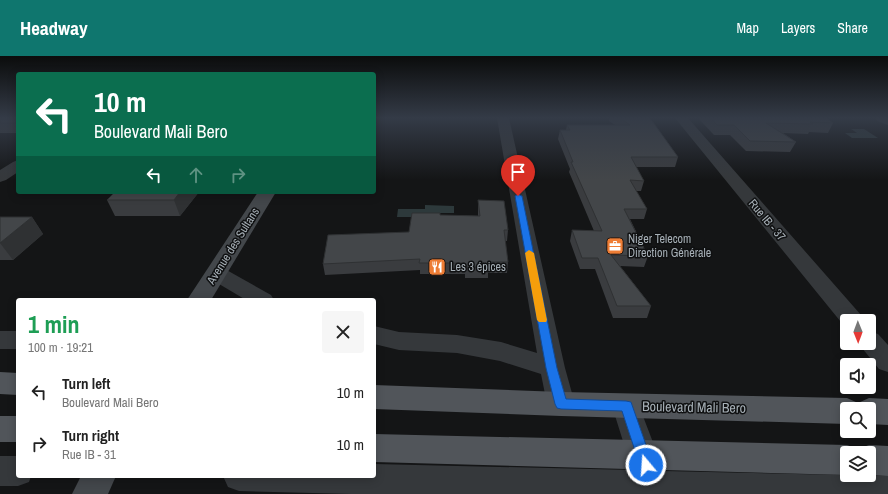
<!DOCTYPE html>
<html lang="en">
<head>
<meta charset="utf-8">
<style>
	body { margin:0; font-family:"Archivo Narrow",sans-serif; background:#f6f6f6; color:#222; height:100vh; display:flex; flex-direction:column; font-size:15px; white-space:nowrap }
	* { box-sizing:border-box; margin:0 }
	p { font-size:13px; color:#767676 }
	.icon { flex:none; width:22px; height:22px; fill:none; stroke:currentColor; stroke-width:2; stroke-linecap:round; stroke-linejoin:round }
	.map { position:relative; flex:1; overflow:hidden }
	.details { position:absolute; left:16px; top:242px; width:360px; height:180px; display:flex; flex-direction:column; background:#fff; border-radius:4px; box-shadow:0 2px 10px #0003 }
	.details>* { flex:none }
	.guide { position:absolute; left:16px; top:16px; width:360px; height:122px; border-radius:4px; box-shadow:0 2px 10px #0003; background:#0b6e4f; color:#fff; overflow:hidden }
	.needle { width:26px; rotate:179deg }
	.buttons { position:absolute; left:840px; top:258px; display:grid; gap:8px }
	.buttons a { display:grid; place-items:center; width:36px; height:36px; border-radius:4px; background:#fff; box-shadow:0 2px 10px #0003; font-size:20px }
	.pin { position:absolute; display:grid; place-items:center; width:34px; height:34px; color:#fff; margin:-41px -17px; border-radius:50% 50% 50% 0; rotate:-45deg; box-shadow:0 0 4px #0007 }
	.pin .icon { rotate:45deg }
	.me { position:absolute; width:44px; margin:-22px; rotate:342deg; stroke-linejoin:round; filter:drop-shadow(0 0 3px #0008) }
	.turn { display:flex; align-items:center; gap:14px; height:84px; padding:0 12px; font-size:18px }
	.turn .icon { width:52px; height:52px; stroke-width:2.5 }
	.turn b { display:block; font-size:28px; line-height:34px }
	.lanes { display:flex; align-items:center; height:38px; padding:0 12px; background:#0003; justify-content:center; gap:20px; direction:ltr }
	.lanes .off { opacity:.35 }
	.round { display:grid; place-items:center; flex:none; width:42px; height:42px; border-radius:4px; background:#f6f6f6 }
	.overview { display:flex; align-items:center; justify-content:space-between; height:68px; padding:0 12px }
	h1 { font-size:24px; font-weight:700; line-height:30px; color:#1e9e55 }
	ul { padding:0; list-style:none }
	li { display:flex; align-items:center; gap:12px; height:52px; padding:0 12px }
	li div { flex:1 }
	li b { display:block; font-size:15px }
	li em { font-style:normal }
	header { display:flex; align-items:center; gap:24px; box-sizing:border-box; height:56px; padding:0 20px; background:#0f766e; color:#fff }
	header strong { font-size:19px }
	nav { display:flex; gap:22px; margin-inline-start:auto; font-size:14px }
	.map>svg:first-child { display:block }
	.water { fill:#2d393b }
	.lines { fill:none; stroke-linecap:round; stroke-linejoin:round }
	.street { fill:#35383b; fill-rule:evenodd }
	.secondary { fill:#43474b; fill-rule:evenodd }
	.primary { fill:#51555a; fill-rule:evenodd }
	.wall { fill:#3a3c3f }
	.shaded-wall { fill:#2f3133 }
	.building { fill:#434649; stroke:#2f3133 }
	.route { fill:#1a73e8; stroke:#114b97 }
	.slow { fill:#f59e0b }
	.labels { text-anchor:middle; stroke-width:3; stroke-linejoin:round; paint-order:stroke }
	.street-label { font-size:12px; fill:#a6afb6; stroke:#0f1011 }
	.poi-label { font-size:12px; fill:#a6afb6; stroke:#0f1011; text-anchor:start }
	.near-street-label { font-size:14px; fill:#a6afb6; stroke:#0f1011 }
</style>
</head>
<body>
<header>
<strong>Headway</strong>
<nav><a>Map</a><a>Layers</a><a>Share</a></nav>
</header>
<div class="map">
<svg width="888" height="438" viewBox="0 0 888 438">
	<rect width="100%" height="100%" fill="#141516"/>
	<g class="water">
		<polygon points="851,73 864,73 878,82 852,82 845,77 857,77"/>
		<polygon points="425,149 454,150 454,157 435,157 434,161 397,161 398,153 425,153"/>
	</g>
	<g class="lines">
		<g class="street">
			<polygon points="497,62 509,62 565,312 575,348 571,356 561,360 551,356 547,348 541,318 500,305 457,297 399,294 374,288 374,270 399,276 457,279 501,286 537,297"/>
			<polygon points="675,62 688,62 861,259 865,265 847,265 847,272 845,271"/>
			<polygon points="876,62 888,62 888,69 877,65"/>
			<polygon points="18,104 18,116 6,124 0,126 0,114 13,106"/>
			<polygon points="216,210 223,212 271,239 274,244 246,244 209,222 206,217 209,212"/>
			<rect x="0" y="275" width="18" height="18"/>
			<polygon points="869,275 878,278 888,289 888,316 879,313 858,287 869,287"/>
			<polygon points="626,338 636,342 664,415 888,420 888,438 351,438 239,435 228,431 223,420 374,420 374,408 632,414 612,350 616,342"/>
			<polygon points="0,400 18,400 18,420 31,420 29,426 18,430 0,430"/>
		</g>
		<g class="secondary">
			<polygon points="258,136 276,136 211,244 187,244"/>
			<polygon points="81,420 116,420 108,438 72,438"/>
		</g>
		<g class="primary">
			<polygon points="0,316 18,317 18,339 0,338"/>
			<polygon points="374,329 561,336 847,342 858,347 869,342 888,343 888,369 869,368 869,353 847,353 847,368 561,360 374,353"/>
			<rect x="0" y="360" width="18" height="26"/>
			<polygon points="374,378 847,389 858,393 869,389 888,390 888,420 869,419 869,397 847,397 847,419 374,406"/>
		</g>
	</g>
	<g class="wall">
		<rect x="0" y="62" width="18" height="15"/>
		<polygon points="609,62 650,62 678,101 675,111 636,111 644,125 641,135 636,135 647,153 644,163 630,163 648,200 644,211 620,210 651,250 647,262 613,262 595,213 580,213 570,185 572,174 594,175 569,116 570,113 558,83 560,74 566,74 567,69 615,69 609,65"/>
		<polygon points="698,62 826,62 833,67 828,77 809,76 808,78 783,77 796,86 790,96 746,95 730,79 714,79"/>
		<polygon points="199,136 180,160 115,160 107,144"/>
		<polygon points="478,144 508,174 507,185 505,185 508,206 507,217 488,217 488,222 465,222 465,218 420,218 420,214 325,219 323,208 409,176 440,159 478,160"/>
		<polygon points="0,161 32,161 43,178 13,204 0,204"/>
	</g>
	<g class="shaded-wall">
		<polygon points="15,62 18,62 18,70 16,67"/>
		<polygon points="180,136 199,136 180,160 174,144"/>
		<polygon points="32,161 43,178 13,204 0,187"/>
	</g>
	<g class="building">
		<polygon points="0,62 15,62 16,67 0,67"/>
		<polygon points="620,62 650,62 678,101 631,101 644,125 630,124 647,153 624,153 648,200 611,199 651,250 617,250 598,202 582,202 572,174 602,175 571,106 573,106 560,74 570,74 567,69 630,69"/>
		<polygon points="711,62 826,62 833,67 810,66 813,68 766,67 796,86 750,85 734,69 717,69"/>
		<polygon points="115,136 180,136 174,144 107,144"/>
		<polygon points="478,144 504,145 508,174 504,174 508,206 488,206 489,211 465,211 465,207 419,207 420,203 323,208 328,179 409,176 412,157 440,157 440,159 480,160"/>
		<polygon points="0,161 32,161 0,187"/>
	</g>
	<linearGradient id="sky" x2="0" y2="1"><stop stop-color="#0b0c0c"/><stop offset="0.5" stop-color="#343b47"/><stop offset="1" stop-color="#343b47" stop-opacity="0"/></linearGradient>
	<rect width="888" height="124" fill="url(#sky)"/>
	<polygon class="route" points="518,138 522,140 557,312 566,343 626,345 631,346 653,409 651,413 646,415 641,413 622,355 561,353 557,352 555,348 546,312 515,140"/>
	<polygon class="slow" points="529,194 534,197 547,264 546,266 539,266 537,264 525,197"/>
	<defs>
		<symbol id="office-square" viewBox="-11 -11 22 22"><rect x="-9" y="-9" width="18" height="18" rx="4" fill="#ee7d35" stroke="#0f1011"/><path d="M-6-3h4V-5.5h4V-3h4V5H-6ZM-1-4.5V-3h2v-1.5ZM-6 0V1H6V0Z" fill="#fff"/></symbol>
		<symbol id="restaurant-square" viewBox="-11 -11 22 22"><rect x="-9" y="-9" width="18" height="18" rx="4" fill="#ee7d35" stroke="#0f1011"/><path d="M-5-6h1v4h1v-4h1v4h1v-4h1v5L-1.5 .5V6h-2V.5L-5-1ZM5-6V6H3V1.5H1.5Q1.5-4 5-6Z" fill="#fff"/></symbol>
	</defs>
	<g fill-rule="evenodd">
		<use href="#office-square" x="605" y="180" width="20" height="20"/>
		<use href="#restaurant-square" x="427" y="201" width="20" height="20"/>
	</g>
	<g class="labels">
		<g class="street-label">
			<text transform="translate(767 164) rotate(50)" y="4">Rue IB - 37</text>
			<text transform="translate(233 190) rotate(-58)" y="4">Avenue des Sultans</text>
		</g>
		<g class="poi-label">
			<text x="628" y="187">Niger Telecom<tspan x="628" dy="14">Direction Générale</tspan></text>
			<text x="450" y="215">Les 3 épices</text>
		</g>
		<g class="near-street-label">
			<text transform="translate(694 351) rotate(1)" y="5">Boulevard Mali Bero</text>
		</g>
	</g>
</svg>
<div class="buttons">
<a><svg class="needle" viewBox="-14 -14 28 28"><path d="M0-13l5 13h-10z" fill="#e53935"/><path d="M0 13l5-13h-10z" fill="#767676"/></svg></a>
<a><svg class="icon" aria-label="sound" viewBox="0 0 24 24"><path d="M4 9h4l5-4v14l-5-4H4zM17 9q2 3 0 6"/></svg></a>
<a><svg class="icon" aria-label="search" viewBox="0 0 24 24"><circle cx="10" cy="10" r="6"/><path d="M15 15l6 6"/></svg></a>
<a><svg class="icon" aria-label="layers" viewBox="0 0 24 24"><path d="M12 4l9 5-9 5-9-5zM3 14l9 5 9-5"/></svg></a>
</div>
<div class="pin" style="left:518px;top:140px;background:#d93025"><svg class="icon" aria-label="arrive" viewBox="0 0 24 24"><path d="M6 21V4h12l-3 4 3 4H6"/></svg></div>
<svg class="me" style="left:646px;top:409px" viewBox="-20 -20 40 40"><circle r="17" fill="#1a73e8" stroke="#fff" stroke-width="3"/><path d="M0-11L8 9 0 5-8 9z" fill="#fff"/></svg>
<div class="guide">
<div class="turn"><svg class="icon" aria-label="left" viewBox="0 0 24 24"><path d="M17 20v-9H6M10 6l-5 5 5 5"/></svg><div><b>10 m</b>Boulevard Mali Bero</div></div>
<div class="lanes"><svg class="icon" aria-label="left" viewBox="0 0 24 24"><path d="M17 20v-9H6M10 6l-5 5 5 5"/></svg><svg class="icon off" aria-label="ahead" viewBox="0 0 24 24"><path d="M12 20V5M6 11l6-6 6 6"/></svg><svg class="icon off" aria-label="right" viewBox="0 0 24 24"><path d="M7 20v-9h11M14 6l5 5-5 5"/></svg></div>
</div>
<section class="details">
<div class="overview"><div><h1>1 min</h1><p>100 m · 19:21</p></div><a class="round"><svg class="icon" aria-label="close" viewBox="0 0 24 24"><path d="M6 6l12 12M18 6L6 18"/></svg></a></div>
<ul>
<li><svg class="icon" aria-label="left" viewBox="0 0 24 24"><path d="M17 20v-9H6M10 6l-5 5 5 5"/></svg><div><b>Turn left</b><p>Boulevard Mali Bero</p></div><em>10 m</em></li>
<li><svg class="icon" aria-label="right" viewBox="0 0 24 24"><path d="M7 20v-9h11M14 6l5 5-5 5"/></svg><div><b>Turn right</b><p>Rue IB - 31</p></div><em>10 m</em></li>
</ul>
</section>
</div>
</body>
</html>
